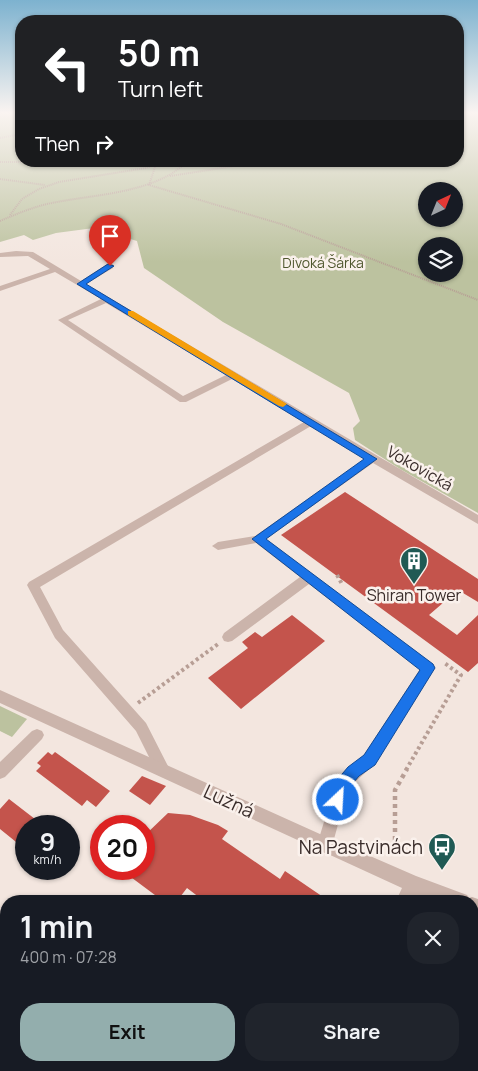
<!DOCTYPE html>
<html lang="en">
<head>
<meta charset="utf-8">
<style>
	body { margin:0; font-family:Manrope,sans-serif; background:#20242c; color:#f1f3f6; height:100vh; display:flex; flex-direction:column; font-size:19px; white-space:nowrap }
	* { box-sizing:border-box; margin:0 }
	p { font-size:16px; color:#9ea1a6 }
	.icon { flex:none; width:28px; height:28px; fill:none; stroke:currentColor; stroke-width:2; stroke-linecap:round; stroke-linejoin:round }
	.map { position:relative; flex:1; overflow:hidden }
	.drawer { position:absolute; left:0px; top:895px; width:479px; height:176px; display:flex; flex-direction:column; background:#171b24; border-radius:20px 20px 0 0; box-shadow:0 1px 4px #0004 }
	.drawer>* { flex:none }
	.guide { position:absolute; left:15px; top:15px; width:449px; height:152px; border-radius:20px; box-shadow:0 1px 4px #0004; background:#202124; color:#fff; overflow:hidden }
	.needle { width:32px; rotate:43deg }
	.tools { position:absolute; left:418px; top:182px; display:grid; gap:10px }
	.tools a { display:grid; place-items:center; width:45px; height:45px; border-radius:50%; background:#171b24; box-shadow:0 1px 4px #0004; font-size:25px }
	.speed { position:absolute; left:15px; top:815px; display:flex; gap:10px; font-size:25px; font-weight:700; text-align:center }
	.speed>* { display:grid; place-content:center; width:65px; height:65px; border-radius:50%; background:#171b24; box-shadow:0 1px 4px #0004; line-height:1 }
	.speed small { font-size:12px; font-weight:400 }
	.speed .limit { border:8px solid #d22; background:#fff; color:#111 }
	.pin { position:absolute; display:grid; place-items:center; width:42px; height:42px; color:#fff; margin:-51px -21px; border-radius:50% 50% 50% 0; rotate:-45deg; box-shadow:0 0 5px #0007 }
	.pin .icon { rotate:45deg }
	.me { position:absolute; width:55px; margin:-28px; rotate:25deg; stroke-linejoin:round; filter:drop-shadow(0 0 4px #0008) }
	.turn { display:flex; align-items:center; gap:18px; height:105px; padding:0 20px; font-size:22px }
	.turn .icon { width:65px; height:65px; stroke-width:2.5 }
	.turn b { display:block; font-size:35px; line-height:42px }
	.then { display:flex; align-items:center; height:48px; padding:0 20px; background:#0003; gap:10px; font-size:19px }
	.round { display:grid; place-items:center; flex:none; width:52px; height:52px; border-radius:20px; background:#20242c }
	.headline { display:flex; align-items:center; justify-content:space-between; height:85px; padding:0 20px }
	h1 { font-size:30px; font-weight:700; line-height:38px }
	.primary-button { display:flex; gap:10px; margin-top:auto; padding:10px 20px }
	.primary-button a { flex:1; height:58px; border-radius:20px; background:#93aead; color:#111; font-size:20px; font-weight:700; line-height:58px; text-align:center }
	.primary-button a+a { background:#20242c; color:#f1f3f6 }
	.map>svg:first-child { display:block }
	.green { fill:#bcc29f; fill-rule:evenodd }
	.building { fill:#c4544c }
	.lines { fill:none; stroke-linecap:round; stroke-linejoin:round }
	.path-far2 { stroke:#b79e95; stroke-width:2; stroke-dasharray:1 1; stroke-linecap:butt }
	.path-far1 { stroke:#b79e95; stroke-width:4; stroke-dasharray:3 3; stroke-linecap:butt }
	.path { stroke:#b79e95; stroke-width:4.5; stroke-dasharray:4 4; stroke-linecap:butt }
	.lane { fill:#cbb4ab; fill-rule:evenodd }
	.street { fill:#cbb4ab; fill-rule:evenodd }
	.route { fill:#1a73e8; stroke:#114b97 }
	.slow { fill:#f59e0b }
	.labels { text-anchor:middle; stroke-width:5; stroke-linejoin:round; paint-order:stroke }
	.far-park-label { font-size:14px; fill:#4f572e; stroke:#faf1ec }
	.street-label { font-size:16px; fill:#392c2a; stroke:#faf1ec }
	.poi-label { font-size:16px; fill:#392c2a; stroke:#faf1ec }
	.near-street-label { font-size:19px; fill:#392c2a; stroke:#faf1ec }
	.near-poi-label { font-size:19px; fill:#392c2a; stroke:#faf1ec; text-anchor:end }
</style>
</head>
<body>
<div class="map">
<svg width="478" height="1071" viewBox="0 0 478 1071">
	<rect width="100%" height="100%" fill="#f3e6df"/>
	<g class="green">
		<path d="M0 112H21V161H458V112H478V513L400 469 355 440 353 428 360 421 349 393 223 322 144 268 137 241 94 228 56 233 33 240 24 235 0 242ZM426 191H454V219H426ZM426 246H454V274H426Z"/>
		<polygon points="0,706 27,719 12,737 0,731"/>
	</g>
	<g class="building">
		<polygon points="345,492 478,579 478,602 458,590 429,615 457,635 478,615 478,663 468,672 281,535"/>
		<polygon points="292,615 325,641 241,709 208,678 248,648 242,642 255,632 262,637"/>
		<polygon points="48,752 52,755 55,752 110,791 96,807 87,800 82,806 36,771 41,766 37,763"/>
		<polygon points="142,776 166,786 150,805 129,791"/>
		<polygon points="9,799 44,826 26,826 26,850 0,829 0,809"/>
		<polygon points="168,813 190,815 218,825 228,831 222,839 280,879 285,871 329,901 204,901 187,888 177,901 163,901 120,869 144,869 144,836"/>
	</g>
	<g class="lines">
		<g class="path-far2">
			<polyline points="0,138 21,134"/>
			<polyline points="0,162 162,163"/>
			<polyline points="155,167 149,185 281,224 478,300"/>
			<polyline points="170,176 267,161"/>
			<polyline points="0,179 45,185"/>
			<polyline points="10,215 22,199 39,189 59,182 146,168 165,161"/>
			<path d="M0 221C16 214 31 208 47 204 88 195 134 195 171 174 177 170 184 165 190 161"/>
		</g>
		<g class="path-far1">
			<polyline points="337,575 342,584"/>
			<polyline points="138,703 218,644"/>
			<polyline points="406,770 461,675 443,662"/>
		</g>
		<polyline class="path" points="395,856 395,790 407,769"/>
		<g class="lane">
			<path d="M16 251 33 252 81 281 107 264H113V268L86 284 478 515V524L373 463 266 539 433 664 435 668 374 765 348 788 331 850 325 853 319 850 317 845 337 779 364 755 420 669 309 584 232 641 228 642 224 641 222 637 224 633 300 577 256 543 218 550 212 546 218 542 255 536 365 459 311 426 40 587 63 630 146 723 170 770 168 775 163 777 158 775 136 731 55 638 27 585 29 582 304 422 232 379 186 402H180L58 320 101 299 55 272 0 291V286L50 269 28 256 0 257V253ZM106 303 226 375 183 396 68 320Z"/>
			<polygon points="37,729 42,731 44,735 42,739 5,777 0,779 0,762 32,731"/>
		</g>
		<g class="street">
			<polygon points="0,690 331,839 416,876 467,895 469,898 472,897 478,899 478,917 472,915 472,901 437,901 418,895 415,901 396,901 402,888 0,703"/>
			<polygon points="0,997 6,1000 6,1020 0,1018"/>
			<polygon points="77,1065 101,1065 104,1071 79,1071"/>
			<polygon points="308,1065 330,1065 328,1071 305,1071"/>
		</g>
	</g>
	<linearGradient id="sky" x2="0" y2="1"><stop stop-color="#7db2cf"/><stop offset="0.43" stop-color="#faf4f1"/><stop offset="1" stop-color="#faf4f1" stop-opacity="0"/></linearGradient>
	<rect width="478" height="262" fill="url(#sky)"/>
	<polygon class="route" points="108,264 114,266 86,284 377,459 266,539 433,664 435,668 375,765 359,776 349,788 343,805 338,807 332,805 330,800 337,780 348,767 364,755 420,670 252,539 364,459 77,284"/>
	<polygon class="slow" points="128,311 133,311 287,404 283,407 279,406 128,315"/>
	<defs>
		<symbol id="building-pin" viewBox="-11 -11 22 30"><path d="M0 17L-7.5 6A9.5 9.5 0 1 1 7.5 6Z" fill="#205a54" stroke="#faf1ec"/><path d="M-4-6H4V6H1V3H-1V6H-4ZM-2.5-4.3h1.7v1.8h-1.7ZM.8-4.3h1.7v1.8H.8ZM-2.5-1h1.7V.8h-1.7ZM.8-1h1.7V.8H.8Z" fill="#fff"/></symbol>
		<symbol id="bus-pin" viewBox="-11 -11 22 30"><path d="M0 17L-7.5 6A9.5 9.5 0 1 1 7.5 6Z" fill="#205a54" stroke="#faf1ec"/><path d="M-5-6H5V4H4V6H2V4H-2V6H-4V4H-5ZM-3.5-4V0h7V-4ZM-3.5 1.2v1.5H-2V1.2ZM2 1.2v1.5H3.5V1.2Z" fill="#fff"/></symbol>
	</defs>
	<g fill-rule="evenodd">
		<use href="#building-pin" x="398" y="545" width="32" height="43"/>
		<use href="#bus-pin" x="426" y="831" width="32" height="43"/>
	</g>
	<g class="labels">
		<g class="far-park-label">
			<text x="323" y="268">Divoká Šárka</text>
		</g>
		<g class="street-label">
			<text transform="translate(420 468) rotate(30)" y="6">Vokovická</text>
		</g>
		<g class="poi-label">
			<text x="414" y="601">Shiran Tower</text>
		</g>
		<g class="near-street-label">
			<text transform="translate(229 801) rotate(25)" y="7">Lužná</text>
		</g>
		<g class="near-poi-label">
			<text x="423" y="854">Na Pastvinách</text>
		</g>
	</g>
</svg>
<div class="tools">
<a><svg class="needle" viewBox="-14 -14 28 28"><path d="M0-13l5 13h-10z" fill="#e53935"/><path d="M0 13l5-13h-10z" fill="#9ea1a6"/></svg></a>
<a><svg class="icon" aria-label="layers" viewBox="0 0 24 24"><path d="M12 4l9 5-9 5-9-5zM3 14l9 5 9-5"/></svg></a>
</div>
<div class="speed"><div>9<small>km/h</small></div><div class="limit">20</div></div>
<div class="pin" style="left:110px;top:266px;background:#d93025"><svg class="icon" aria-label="arrive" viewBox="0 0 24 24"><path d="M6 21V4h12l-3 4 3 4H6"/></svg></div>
<svg class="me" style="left:338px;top:800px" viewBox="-20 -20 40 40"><circle r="17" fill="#1a73e8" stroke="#fff" stroke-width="3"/><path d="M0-11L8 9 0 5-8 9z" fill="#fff"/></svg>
<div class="guide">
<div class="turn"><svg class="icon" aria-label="left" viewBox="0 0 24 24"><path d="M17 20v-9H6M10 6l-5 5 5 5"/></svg><div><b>50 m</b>Turn left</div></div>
<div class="then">Then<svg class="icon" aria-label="right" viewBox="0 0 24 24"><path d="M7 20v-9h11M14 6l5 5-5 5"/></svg></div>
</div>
<section class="drawer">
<div class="headline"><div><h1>1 min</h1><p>400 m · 07:28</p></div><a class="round"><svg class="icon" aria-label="close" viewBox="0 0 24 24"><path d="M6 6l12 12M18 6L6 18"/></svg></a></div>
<div class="primary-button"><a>Exit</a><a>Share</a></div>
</section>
</div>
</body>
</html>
